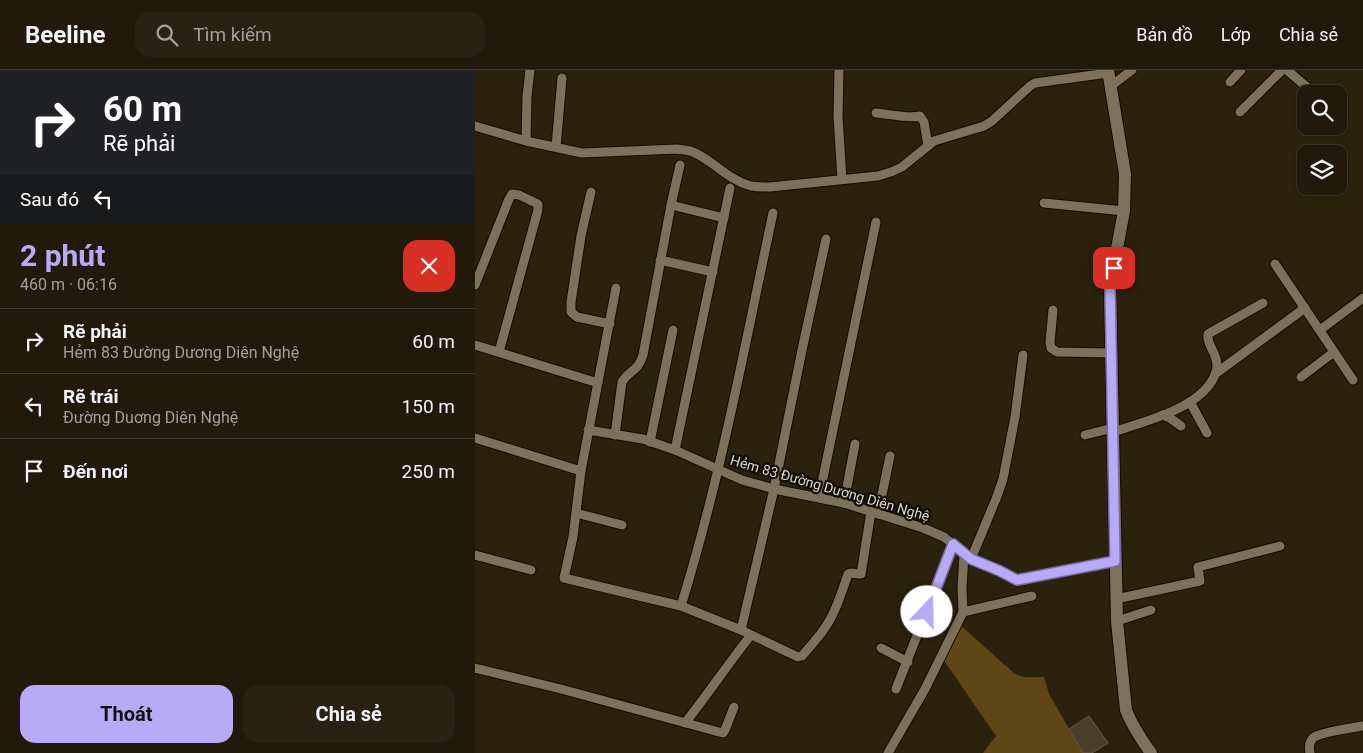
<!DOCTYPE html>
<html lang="vi">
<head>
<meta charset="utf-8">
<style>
	body { margin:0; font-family:Roboto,sans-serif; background:#292213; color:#f1f3f6; height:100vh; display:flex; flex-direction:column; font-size:19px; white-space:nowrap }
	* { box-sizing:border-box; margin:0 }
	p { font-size:16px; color:#a2a09c }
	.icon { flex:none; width:28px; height:28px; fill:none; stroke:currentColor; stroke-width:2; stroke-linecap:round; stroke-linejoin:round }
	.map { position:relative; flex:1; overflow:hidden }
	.sheet { display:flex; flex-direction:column; background:#21190a; width:475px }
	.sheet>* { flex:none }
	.banner { background:#202124; color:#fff; overflow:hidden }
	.buttons { position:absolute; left:822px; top:15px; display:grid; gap:10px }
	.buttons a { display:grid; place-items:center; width:50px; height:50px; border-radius:10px; background:#21190a; box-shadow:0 1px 4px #0004,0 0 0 1px #3e382b; font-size:25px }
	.pin { position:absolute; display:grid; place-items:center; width:42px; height:42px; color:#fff; margin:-21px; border-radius:10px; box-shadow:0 2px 8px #0006 }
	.me { position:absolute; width:55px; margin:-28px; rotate:21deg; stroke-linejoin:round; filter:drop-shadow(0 0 4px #0008) }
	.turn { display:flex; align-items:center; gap:18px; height:105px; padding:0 20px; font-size:22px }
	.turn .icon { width:65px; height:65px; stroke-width:2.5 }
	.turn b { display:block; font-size:35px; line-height:42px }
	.then { display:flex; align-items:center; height:48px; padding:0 20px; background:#0003; gap:10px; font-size:19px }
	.round { display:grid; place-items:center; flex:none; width:52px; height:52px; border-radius:15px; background:#292213 }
	.head { display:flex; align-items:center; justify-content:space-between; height:85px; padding:0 20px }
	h1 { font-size:30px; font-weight:700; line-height:38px; color:#b7abf8 }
	.primary-button { display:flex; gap:10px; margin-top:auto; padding:10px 20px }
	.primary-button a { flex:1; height:58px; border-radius:15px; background:#b7abf8; color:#111; font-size:20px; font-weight:700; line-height:58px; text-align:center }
	.primary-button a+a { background:#292213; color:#f1f3f6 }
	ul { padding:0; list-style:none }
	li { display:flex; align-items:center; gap:15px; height:65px; padding:0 20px; border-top:1px solid #3e382b }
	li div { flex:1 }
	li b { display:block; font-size:19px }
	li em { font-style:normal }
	header { display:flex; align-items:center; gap:30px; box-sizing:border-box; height:70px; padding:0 25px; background:#21190a; border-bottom:1px solid #3e382b }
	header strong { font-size:24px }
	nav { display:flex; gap:28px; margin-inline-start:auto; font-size:18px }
	.search { width:350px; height:45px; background:#292213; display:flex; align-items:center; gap:12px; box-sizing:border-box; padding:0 18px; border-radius:15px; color:#a2a09c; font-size:19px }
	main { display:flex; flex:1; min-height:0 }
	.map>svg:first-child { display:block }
	.green { fill:#5e4617 }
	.building { fill:#4b3e2a; stroke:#675a45 }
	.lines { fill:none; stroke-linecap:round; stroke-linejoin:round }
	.street-casing { stroke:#150a00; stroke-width:11 }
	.secondary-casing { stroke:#150a00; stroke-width:14 }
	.street { stroke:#7e715b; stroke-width:9 }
	.secondary { stroke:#7e715b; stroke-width:12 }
	.route-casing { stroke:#776fa1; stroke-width:12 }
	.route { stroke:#b7abf8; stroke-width:9 }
	.labels { text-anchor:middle; stroke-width:4.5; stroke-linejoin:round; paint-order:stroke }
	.street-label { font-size:14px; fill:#dfd7cb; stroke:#110c05 }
</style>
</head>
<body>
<header>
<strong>Beeline</strong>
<div class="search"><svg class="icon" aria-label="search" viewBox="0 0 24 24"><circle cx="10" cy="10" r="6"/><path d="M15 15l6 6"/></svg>Tìm kiếm</div>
<nav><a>Bản đồ</a><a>Lớp</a><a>Chia sẻ</a></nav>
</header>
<main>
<section class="sheet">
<div class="banner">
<div class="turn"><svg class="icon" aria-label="right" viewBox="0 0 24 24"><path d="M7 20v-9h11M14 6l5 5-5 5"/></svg><div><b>60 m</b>Rẽ phải</div></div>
<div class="then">Sau đó<svg class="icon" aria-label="left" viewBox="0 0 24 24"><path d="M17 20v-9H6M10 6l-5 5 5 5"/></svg></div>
</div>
<div class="head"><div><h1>2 phút</h1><p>460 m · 06:16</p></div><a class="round" style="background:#d93025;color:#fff"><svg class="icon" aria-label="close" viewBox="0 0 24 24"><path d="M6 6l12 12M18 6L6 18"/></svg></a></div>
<ul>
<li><svg class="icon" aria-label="right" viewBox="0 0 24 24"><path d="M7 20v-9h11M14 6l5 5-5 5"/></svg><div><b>Rẽ phải</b><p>Hẻm 83 Đường Dương Diên Nghệ</p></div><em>60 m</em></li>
<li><svg class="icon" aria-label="left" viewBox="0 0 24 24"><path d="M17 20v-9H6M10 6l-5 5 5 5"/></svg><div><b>Rẽ trái</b><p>Đường Duơng Diên Nghệ</p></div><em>150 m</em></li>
<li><svg class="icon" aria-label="arrive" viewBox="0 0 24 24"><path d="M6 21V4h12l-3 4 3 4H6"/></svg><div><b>Đến nơi</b></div><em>250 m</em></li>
</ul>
<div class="primary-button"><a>Thoát</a><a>Chia sẻ</a></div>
</section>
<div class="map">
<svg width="888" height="683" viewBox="0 0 888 683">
	<rect width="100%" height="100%" fill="#2c210d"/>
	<polygon class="green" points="485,555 540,604 549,607 569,607 574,624 608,683 508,683 521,666 468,589"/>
	<polygon class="building" points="614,646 633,673 617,683 608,683 594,659"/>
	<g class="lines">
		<defs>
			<g id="street">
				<polyline points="364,0 363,47 367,109"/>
				<polyline points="812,0 834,19"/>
				<polyline points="755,12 766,0"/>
				<polyline points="636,16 657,0"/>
				<polyline points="765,42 807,0"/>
				<path d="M401 43C416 44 431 49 445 46L449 52 453 76"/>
				<path d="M0 56 51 71 107 83 202 79C207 80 213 80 218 82 239 91 253 110 276 116 282 117 289 117 295 117L403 106 416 102 427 97 459 71 509 56 517 51 555 16 560 13 633 3"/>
				<polyline points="51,71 52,26 55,0"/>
				<polyline points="81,77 87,8"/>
				<polyline points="116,122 106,166 96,232 96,242 102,247 135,254"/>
				<polyline points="569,133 649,141"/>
				<polyline points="196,135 249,148"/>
				<polyline points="185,190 238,202"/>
				<polyline points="800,194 878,310"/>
				<polyline points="0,215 34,129 37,124 44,125 63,134 63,140 24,282"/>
				<polyline points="578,240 575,272 576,278 582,282 637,283"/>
				<polyline points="845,260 888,228"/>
				<polyline points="0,275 123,313"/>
				<polyline points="740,304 830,238"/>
				<polyline points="826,307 859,282"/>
				<polyline points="715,332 732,363"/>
				<polyline points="687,345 695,348 706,356"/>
				<polyline points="113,360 168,369 200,380 267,410 299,419 369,433 448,458 469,467 496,489 525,501 542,510 640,491"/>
				<path d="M638 362C668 352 724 339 739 307 740 304 742 301 742 297 743 283 731 275 733 264L788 233"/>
				<path d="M140 365 147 312C154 300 163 302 168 285L196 135 205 95"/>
				<polyline points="610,365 638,358"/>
				<polyline points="0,368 106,401 141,218"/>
				<polyline points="175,372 198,260"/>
				<polyline points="200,380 255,118"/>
				<path d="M106 401 98 467 89 508 206 536 266 560 323 587 327 586C334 578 341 570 347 562 360 545 366 524 373 504L376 503 384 504H386L396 442"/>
				<polyline points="345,428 348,408 401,152"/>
				<polyline points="369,433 380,374"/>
				<polyline points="101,443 147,455"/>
				<polyline points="403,444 415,386"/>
				<polyline points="0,485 56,500"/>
				<polyline points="496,489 521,429 528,409 540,347 548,285"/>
				<polyline points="641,529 725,511 723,497 805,476"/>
				<path d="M206 536C246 407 270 274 298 143"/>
				<polyline points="488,542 557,526"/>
				<polyline points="642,551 676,540"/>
				<polyline points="266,560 299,419 327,280 351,169"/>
				<polyline points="406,578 433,592"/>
				<polyline points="0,598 86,619 244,662 248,663 250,660 259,637"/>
				<polyline points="421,619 478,474"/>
				<path d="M210 653C233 624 253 594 276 565"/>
				<polyline points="413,683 450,619 488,542 487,518 489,484"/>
				<path d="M835 683C834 678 834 672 838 668 845 662 877 658 888 656"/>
			</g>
			<path id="secondary" d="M633 0 650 104 649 141 635 216 642 551 651 640C657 656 666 669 676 683"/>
		</defs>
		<use href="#street" class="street-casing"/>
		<use href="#secondary" class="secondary-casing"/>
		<use href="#street" class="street"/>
		<use href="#secondary" class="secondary"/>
	</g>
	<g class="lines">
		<defs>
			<polyline id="route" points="452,542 478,474 496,489 525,501 542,510 640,491 635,216 639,198"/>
		</defs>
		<use href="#route" class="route-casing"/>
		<use href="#route" class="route"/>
	</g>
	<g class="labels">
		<g class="street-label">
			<text transform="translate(355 418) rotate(16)" y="5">Hẻm 83 Đường Dương Diên Nghệ</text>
		</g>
	</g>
</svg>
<div class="buttons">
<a><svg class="icon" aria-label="search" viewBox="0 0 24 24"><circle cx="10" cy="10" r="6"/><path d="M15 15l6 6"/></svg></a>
<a><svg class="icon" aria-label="layers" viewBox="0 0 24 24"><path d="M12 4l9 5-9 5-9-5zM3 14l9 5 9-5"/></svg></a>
</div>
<div class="pin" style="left:639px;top:198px;background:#d93025"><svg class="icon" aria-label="arrive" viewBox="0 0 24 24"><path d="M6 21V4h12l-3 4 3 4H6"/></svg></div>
<svg class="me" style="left:452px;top:542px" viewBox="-20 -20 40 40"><circle r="19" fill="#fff"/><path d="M0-13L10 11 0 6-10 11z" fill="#b7abf8"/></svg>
</div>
</main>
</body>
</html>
